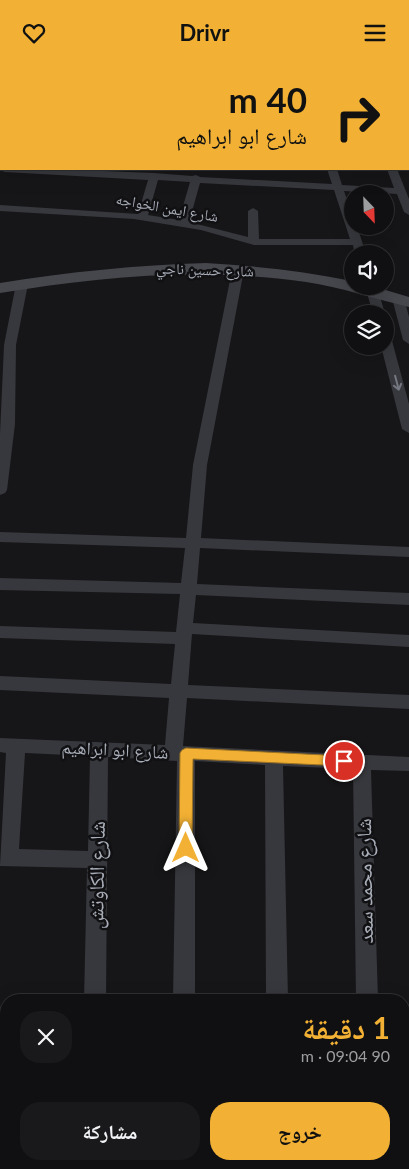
<!DOCTYPE html>
<html lang="ar">
<head>
<meta charset="utf-8">
<style>
	body { margin:0; font-family:Lato,"Noto Naskh Arabic",sans-serif; background:#19191b; color:#f1f3f6; direction:rtl; height:100vh; display:flex; flex-direction:column; font-size:19px; white-space:nowrap }
	* { box-sizing:border-box; margin:0 }
	p { font-size:16px; color:#9c9d9f }
	.icon { flex:none; width:28px; height:28px; fill:none; stroke:currentColor; stroke-width:2; stroke-linecap:round; stroke-linejoin:round }
	.map { position:relative; flex:1; overflow:hidden; direction:ltr }
	.panel { position:absolute; left:0px; top:929px; width:410px; height:176px; display:flex; flex-direction:column; background:#101012; border-radius:20px 20px 0 0; box-shadow:0 5px 20px #0002,0 0 0 1px #303032; direction:rtl }
	.panel>* { flex:none }
	.banner { position:absolute; left:0px; top:0px; width:410px; height:105px; box-shadow:0 5px 20px #0002,0 0 0 1px #303032; direction:rtl; background:#f2b134; color:#111; overflow:hidden }
	.needle { width:32px; rotate:157deg }
	.controls { position:absolute; left:344px; top:120px; display:grid; gap:10px }
	.controls a { display:grid; place-items:center; width:50px; height:50px; border-radius:50%; background:#101012; box-shadow:0 5px 20px #0002,0 0 0 1px #303032; font-size:25px }
	.pin { position:absolute; display:grid; place-items:center; width:42px; height:42px; color:#fff; margin:-21px; border:2px solid #fff; border-radius:50%; box-shadow:0 1px 5px #0007 }
	.me { position:absolute; width:55px; margin:-28px; rotate:0deg; stroke-linejoin:round; filter:drop-shadow(0 0 4px #0008) }
	.turn { display:flex; align-items:center; gap:18px; height:105px; padding:0 20px; font-size:22px }
	.turn .icon { width:65px; height:65px; stroke-width:2.5 }
	.turn b { display:block; font-size:35px; line-height:42px }
	.round { display:grid; place-items:center; flex:none; width:52px; height:52px; border-radius:20px; background:#19191b }
	.headline { display:flex; align-items:center; justify-content:space-between; height:85px; padding:0 20px }
	h1 { font-size:30px; font-weight:700; line-height:38px; color:#f2b134 }
	.primary-button { display:flex; gap:10px; margin-top:auto; padding:10px 20px }
	.primary-button a { flex:1; height:58px; border-radius:20px; background:#f2b134; color:#111; font-size:20px; font-weight:700; line-height:58px; text-align:center }
	.primary-button a+a { background:#19191b; color:#f1f3f6 }
	header { display:flex; justify-content:space-between; align-items:center; height:65px; padding:0 20px; background:#f2b134; color:#111; font-size:22px; font-weight:700 }
	.map>svg:first-child { display:block }
	.lines { fill:none; stroke-linecap:round; stroke-linejoin:round }
	.street { fill:#37383d; fill-rule:evenodd }
	.secondary { fill:#45474d; fill-rule:evenodd }
	.oneway { stroke:#757881 }
	.route { fill:#f2b134; stroke:#9d7322 }
	.labels { text-anchor:middle; stroke-width:5; stroke-linejoin:round; paint-order:stroke }
	.far-street-label { font-size:15px; fill:#a8adb8; stroke:#111113 }
	.street-label { font-size:18px; fill:#a8adb8; stroke:#111113 }
	.near-street-label { font-size:21px; fill:#a8adb8; stroke:#111113 }
</style>
</head>
<body>
<header><svg class="icon" aria-label="menu" viewBox="0 0 24 24"><path d="M4 6h16M4 12h16M4 18h16"/></svg>Drivr<svg class="icon" aria-label="heart" viewBox="0 0 24 24"><path d="M12 20l-8-8c-3-5 5-10 8-4 3-6 11-1 8 4z"/></svg></header>
<div class="map">
<svg width="409" height="1104" viewBox="0 0 409 1104">
	<rect width="100%" height="100%" fill="#161618"/>
	<g class="lines">
		<g class="street">
			<polygon points="0,12 1,13 1,18 0,18"/>
			<rect x="0" y="27" width="1" height="6"/>
			<rect x="0" y="42" width="1" height="6"/>
			<polygon points="1,57 1,65 0,66 0,58"/>
			<path d="M1 102 154 108 192 111 196 110 200 112 332 119 327 104H337L342 120 394 123 387 104H397L409 134V150L404 147 397 129 344 126 352 149V161H357L366 189H355L353 180H254L201 165 134 154 0 146V140L138 149 148 115 5 107 2 106ZM158 115 190 117 179 155 148 150ZM200 118 334 125 350 174H259L258 146 253 143 248 146V172L189 157Z"/>
			<path d="M238 202 244 205 207 400 201 473 409 482V492L200 483 197 519 409 528V540L196 530 193 558 409 570V582L192 569 188 620 409 630V644L187 633 183 681 409 692V706L371 705 378 935H356L353 704 283 701 288 935H266L265 700 195 696V935H173L177 696 108 692 106 935H84L87 803 0 801 6 688 0 687V673L165 680 169 633 0 625V611L171 619 175 579 0 573V561L176 567 180 529 0 525V513L181 518 185 483 0 477V467L186 473 193 400 232 205ZM25 688 90 691 88 786 19 784Z"/>
			<polygon points="22,216 28,219 16,280 15,359 7,425 5,428 0,430 0,369 4,280 16,219"/>
			<polygon points="365,221 377,221 385,249 373,249"/>
			<polygon points="398,230 404,233 409,252 409,279 403,275 392,233"/>
			<polygon points="385,268 391,272 409,339 409,368 402,364 381,281 385,281"/>
			<polygon points="0,960 6,961 6,983 0,982"/>
			<rect x="404" y="978" width="5" height="22"/>
			<rect x="115" y="1099" width="24" height="5"/>
			<polygon points="345,1099 369,1099 370,1104 346,1104"/>
		</g>
		<path class="secondary" d="M206 198C256 201 304 206 352 216V221H372L409 232V242C375 234 341 222 306 217 203 202 102 211 0 228V218C69 207 136 200 206 198Z"/>
	</g>
	<defs><path id="oneway-shaft" d="M-6 0H5M1.5-3L5.5 0L1.5 3" fill="none" stroke-width="1.6" stroke-linecap="round" stroke-linejoin="round" transform="scale(1.25)"/></defs>
	<use class="oneway" href="#oneway-shaft" transform="translate(397 318) rotate(75)"/>
	<polygon class="route" points="186,683 344,691 349,692 351,696 349,700 344,701 193,694 192,783 190,788 186,789 181,788 179,783 180,688 182,685"/>
	<g class="labels">
		<g class="far-street-label">
			<text transform="translate(167 143) rotate(10)" y="5">شارع ايمن الخواجه</text>
			<text transform="translate(205 205) rotate(2)" y="5">شارع حسين ناجي</text>
		</g>
		<g class="street-label">
			<text transform="translate(115 685) rotate(3)" y="6">شارع ابو ابراهيم</text>
		</g>
		<g class="near-street-label">
			<text transform="translate(97 810) rotate(-89)" y="7">شارع الكاوتش</text>
			<text transform="translate(365 816) rotate(-91)" y="7">شارع محمد سعد</text>
		</g>
	</g>
</svg>
<div class="controls">
<a><svg class="needle" viewBox="-14 -14 28 28"><path d="M0-13l5 13h-10z" fill="#e53935"/><path d="M0 13l5-13h-10z" fill="#9c9d9f"/></svg></a>
<a><svg class="icon" aria-label="sound" viewBox="0 0 24 24"><path d="M4 9h4l5-4v14l-5-4H4zM17 9q2 3 0 6"/></svg></a>
<a><svg class="icon" aria-label="layers" viewBox="0 0 24 24"><path d="M12 4l9 5-9 5-9-5zM3 14l9 5 9-5"/></svg></a>
</div>
<div class="pin" style="left:344px;top:696px;background:#d93025"><svg class="icon" aria-label="arrive" viewBox="0 0 24 24"><path d="M6 21V4h12l-3 4 3 4H6"/></svg></div>
<svg class="me" style="left:186px;top:783px" viewBox="-20 -20 40 40"><path d="M0-17L14 15 0 8-14 15z" fill="#f2b134" stroke="#fff" stroke-width="4"/></svg>
<div class="banner">
<div class="turn"><svg class="icon" aria-label="right" viewBox="0 0 24 24"><path d="M7 20v-9h11M14 6l5 5-5 5"/></svg><div><b>40 m</b>شارع ابو ابراهيم</div></div>
</div>
<section class="panel">
<div class="headline"><div><h1>1 دقيقة</h1><p>90 m · 09:04</p></div><a class="round"><svg class="icon" aria-label="close" viewBox="0 0 24 24"><path d="M6 6l12 12M18 6L6 18"/></svg></a></div>
<div class="primary-button"><a>خروج</a><a>مشاركة</a></div>
</section>
</div>
</body>
</html>
